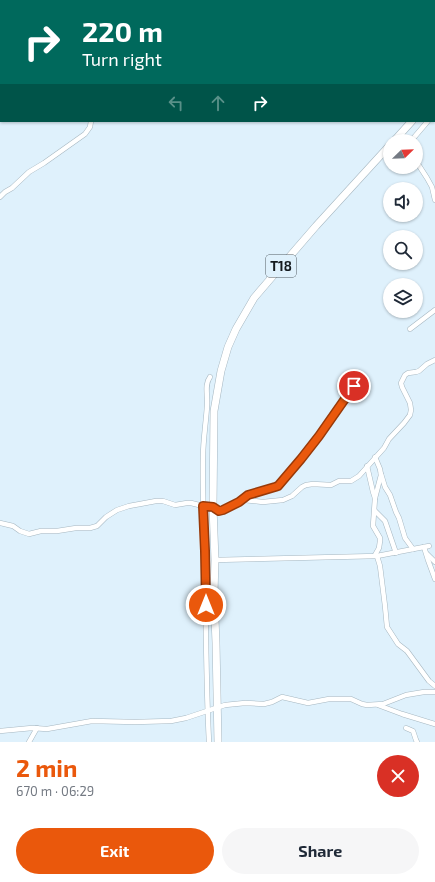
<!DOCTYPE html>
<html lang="en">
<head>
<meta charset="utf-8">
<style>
	body { margin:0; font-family:"Exo 2",sans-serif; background:#f6f6f7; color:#1f2937; height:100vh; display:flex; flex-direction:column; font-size:15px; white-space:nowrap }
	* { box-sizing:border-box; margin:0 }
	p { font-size:13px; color:#747a83 }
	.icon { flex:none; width:22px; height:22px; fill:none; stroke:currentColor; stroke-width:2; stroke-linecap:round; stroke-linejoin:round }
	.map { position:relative; height:742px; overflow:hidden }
	.side { display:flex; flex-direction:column; background:#fff; flex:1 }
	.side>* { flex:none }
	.banner { position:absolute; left:0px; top:0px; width:435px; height:122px; box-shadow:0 1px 3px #0004; background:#00695c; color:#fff; overflow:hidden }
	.needle { width:26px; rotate:67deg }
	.fabs { position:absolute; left:383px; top:134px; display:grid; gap:8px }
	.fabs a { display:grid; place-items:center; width:40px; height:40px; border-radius:50%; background:#fff; box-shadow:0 1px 3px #0004; font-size:20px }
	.pin { position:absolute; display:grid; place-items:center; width:34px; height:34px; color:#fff; margin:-17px; border:2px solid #fff; border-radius:50%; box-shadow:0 1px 4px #0007 }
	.me { position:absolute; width:44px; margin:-22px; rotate:0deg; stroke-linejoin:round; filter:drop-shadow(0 0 3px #0008) }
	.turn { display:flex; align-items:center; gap:14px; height:84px; padding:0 16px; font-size:18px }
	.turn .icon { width:52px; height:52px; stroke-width:2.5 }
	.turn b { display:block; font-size:28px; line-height:34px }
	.lanes { display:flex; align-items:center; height:38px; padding:0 16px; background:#0003; justify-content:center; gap:20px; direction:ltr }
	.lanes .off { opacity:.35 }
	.round { display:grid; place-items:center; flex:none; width:42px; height:42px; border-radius:21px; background:#f6f6f7 }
	.head { display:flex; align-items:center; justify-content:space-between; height:68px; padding:0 16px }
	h1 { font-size:24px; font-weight:700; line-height:30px; color:#ea580c }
	.primary-button { display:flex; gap:8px; margin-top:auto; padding:8px 16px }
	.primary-button a { flex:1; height:46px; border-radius:24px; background:#ea580c; color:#fff; font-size:16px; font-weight:700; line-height:46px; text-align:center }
	.primary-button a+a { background:#f6f6f7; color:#1f2937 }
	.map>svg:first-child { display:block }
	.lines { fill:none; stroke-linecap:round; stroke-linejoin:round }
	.minor-casing { stroke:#a6b7c1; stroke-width:5.5 }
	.highway-casing { stroke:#a6b7c1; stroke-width:8 }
	.minor { stroke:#fff; stroke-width:4.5 }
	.highway { stroke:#fff; stroke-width:7 }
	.route-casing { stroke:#983908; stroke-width:10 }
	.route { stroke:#ea580c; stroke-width:7 }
	.labels { text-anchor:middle; stroke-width:3.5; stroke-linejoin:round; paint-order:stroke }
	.shield { fill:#dff1fc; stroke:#515a61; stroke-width:1 }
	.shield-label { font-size:13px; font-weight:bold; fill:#141a1e }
</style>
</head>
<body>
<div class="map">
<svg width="435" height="742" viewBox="0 0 435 742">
	<rect width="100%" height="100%" fill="#dff1fc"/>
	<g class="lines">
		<defs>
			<g id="minor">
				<polyline points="400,0 400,1"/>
				<polyline points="163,1 163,0"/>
				<polyline points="434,52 435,53"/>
				<polyline points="434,114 435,113"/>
				<polyline points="411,141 428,121"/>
				<polyline points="416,161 427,178 432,187 435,200"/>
				<polyline points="0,197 5,192 12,188 29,172 44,163 85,134 90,127 91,121"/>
				<polyline points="410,329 435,310"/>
				<polyline points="367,466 373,492 375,498"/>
				<polyline points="381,474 385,487 390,495 396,512 399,518 405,538 413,549"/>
				<polyline points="240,501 248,495 275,487 279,484 301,459 319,436 358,379"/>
				<polyline points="375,511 385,521 396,553"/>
				<polyline points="0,523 13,526 20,531 29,534 41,531 57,531 76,528 90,528 97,526 106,517 117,510 129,506 140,504 156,501 163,501 175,505 187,503 191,503 203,506 213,507 218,510 221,511 236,503 244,500 263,502 283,500 292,496 302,487 306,485 313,484 331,485 339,481 351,481 359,476 384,448 389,439 404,423 410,415 411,410 410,403 402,387 401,383 405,375 408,373 416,372 419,371 427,364 435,360"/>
				<polyline points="424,547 428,560 435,579"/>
				<polyline points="427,554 435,562"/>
				<polyline points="375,555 379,548 380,541 380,538 373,526 375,498 381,475 380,469 375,457"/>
				<polyline points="377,556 380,566 385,606 387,627 398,644 407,651 429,681 435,686"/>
				<polyline points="215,560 377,556 429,546"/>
				<polyline points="378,705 402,714 435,724"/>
				<polyline points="406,728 413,731 416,740 417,742"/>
				<polyline points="0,731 32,728 47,729 92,721 135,722 171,721 186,718 225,705 245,703 264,704 272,702 282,697 308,703 329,699 351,699 362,704 367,705 383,704 406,695 424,692 435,692"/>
				<polyline points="29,742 37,728"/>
				<path d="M209 742C206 684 206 627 205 569 205 532 202 495 203 457 203 440 206 423 207 406 208 396 204 385 210 377"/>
			</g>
			<g id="highway">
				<polyline points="434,97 435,96"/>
				<polyline points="394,141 412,121"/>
				<polyline points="218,742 216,643 214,594 215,560 213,507 214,411 221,371 228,347 236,329 254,298 278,270 316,226 390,145"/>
			</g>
		</defs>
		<use href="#minor" class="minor-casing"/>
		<use href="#highway" class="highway-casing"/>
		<use href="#minor" class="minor"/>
		<use href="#highway" class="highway"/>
	</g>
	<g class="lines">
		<defs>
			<polyline id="route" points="206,605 205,551 203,506 213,507 219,511 223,510 239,502 248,495 275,487 278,486 301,459 319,436 354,386"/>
		</defs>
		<use href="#route" class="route-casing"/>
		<use href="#route" class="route"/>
	</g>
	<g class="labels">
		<rect class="shield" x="266" y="255" width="30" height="22" rx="3"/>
		<g class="shield-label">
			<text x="281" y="271">T18</text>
		</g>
	</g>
</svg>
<div class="fabs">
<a><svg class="needle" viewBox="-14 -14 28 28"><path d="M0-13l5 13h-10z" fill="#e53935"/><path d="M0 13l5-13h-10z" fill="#747a83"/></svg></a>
<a><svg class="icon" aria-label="sound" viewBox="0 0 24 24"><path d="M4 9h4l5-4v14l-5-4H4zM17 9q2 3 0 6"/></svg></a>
<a><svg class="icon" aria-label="search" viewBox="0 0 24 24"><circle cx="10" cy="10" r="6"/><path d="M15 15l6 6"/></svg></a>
<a><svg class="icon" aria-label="layers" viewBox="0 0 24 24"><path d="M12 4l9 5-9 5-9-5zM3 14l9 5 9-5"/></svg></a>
</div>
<div class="pin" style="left:354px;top:386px;background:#d93025"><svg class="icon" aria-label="arrive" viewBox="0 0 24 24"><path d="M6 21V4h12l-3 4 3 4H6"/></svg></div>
<svg class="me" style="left:206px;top:605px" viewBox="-20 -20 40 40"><circle r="17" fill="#ea580c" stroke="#fff" stroke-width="3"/><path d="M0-11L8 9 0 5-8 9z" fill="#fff"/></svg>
<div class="banner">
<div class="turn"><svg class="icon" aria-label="right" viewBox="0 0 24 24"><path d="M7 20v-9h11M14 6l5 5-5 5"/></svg><div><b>220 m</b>Turn right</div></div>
<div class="lanes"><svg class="icon off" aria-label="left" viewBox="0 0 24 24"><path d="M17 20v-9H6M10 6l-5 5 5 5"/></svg><svg class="icon off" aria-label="ahead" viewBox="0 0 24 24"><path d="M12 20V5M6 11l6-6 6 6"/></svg><svg class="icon" aria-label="right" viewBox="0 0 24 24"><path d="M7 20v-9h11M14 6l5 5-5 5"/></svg></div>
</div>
</div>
<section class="side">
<div class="head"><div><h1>2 min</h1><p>670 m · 06:29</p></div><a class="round" style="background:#d93025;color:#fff"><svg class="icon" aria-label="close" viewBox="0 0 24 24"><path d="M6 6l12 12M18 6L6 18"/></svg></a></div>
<div class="primary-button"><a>Exit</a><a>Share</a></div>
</section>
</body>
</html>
